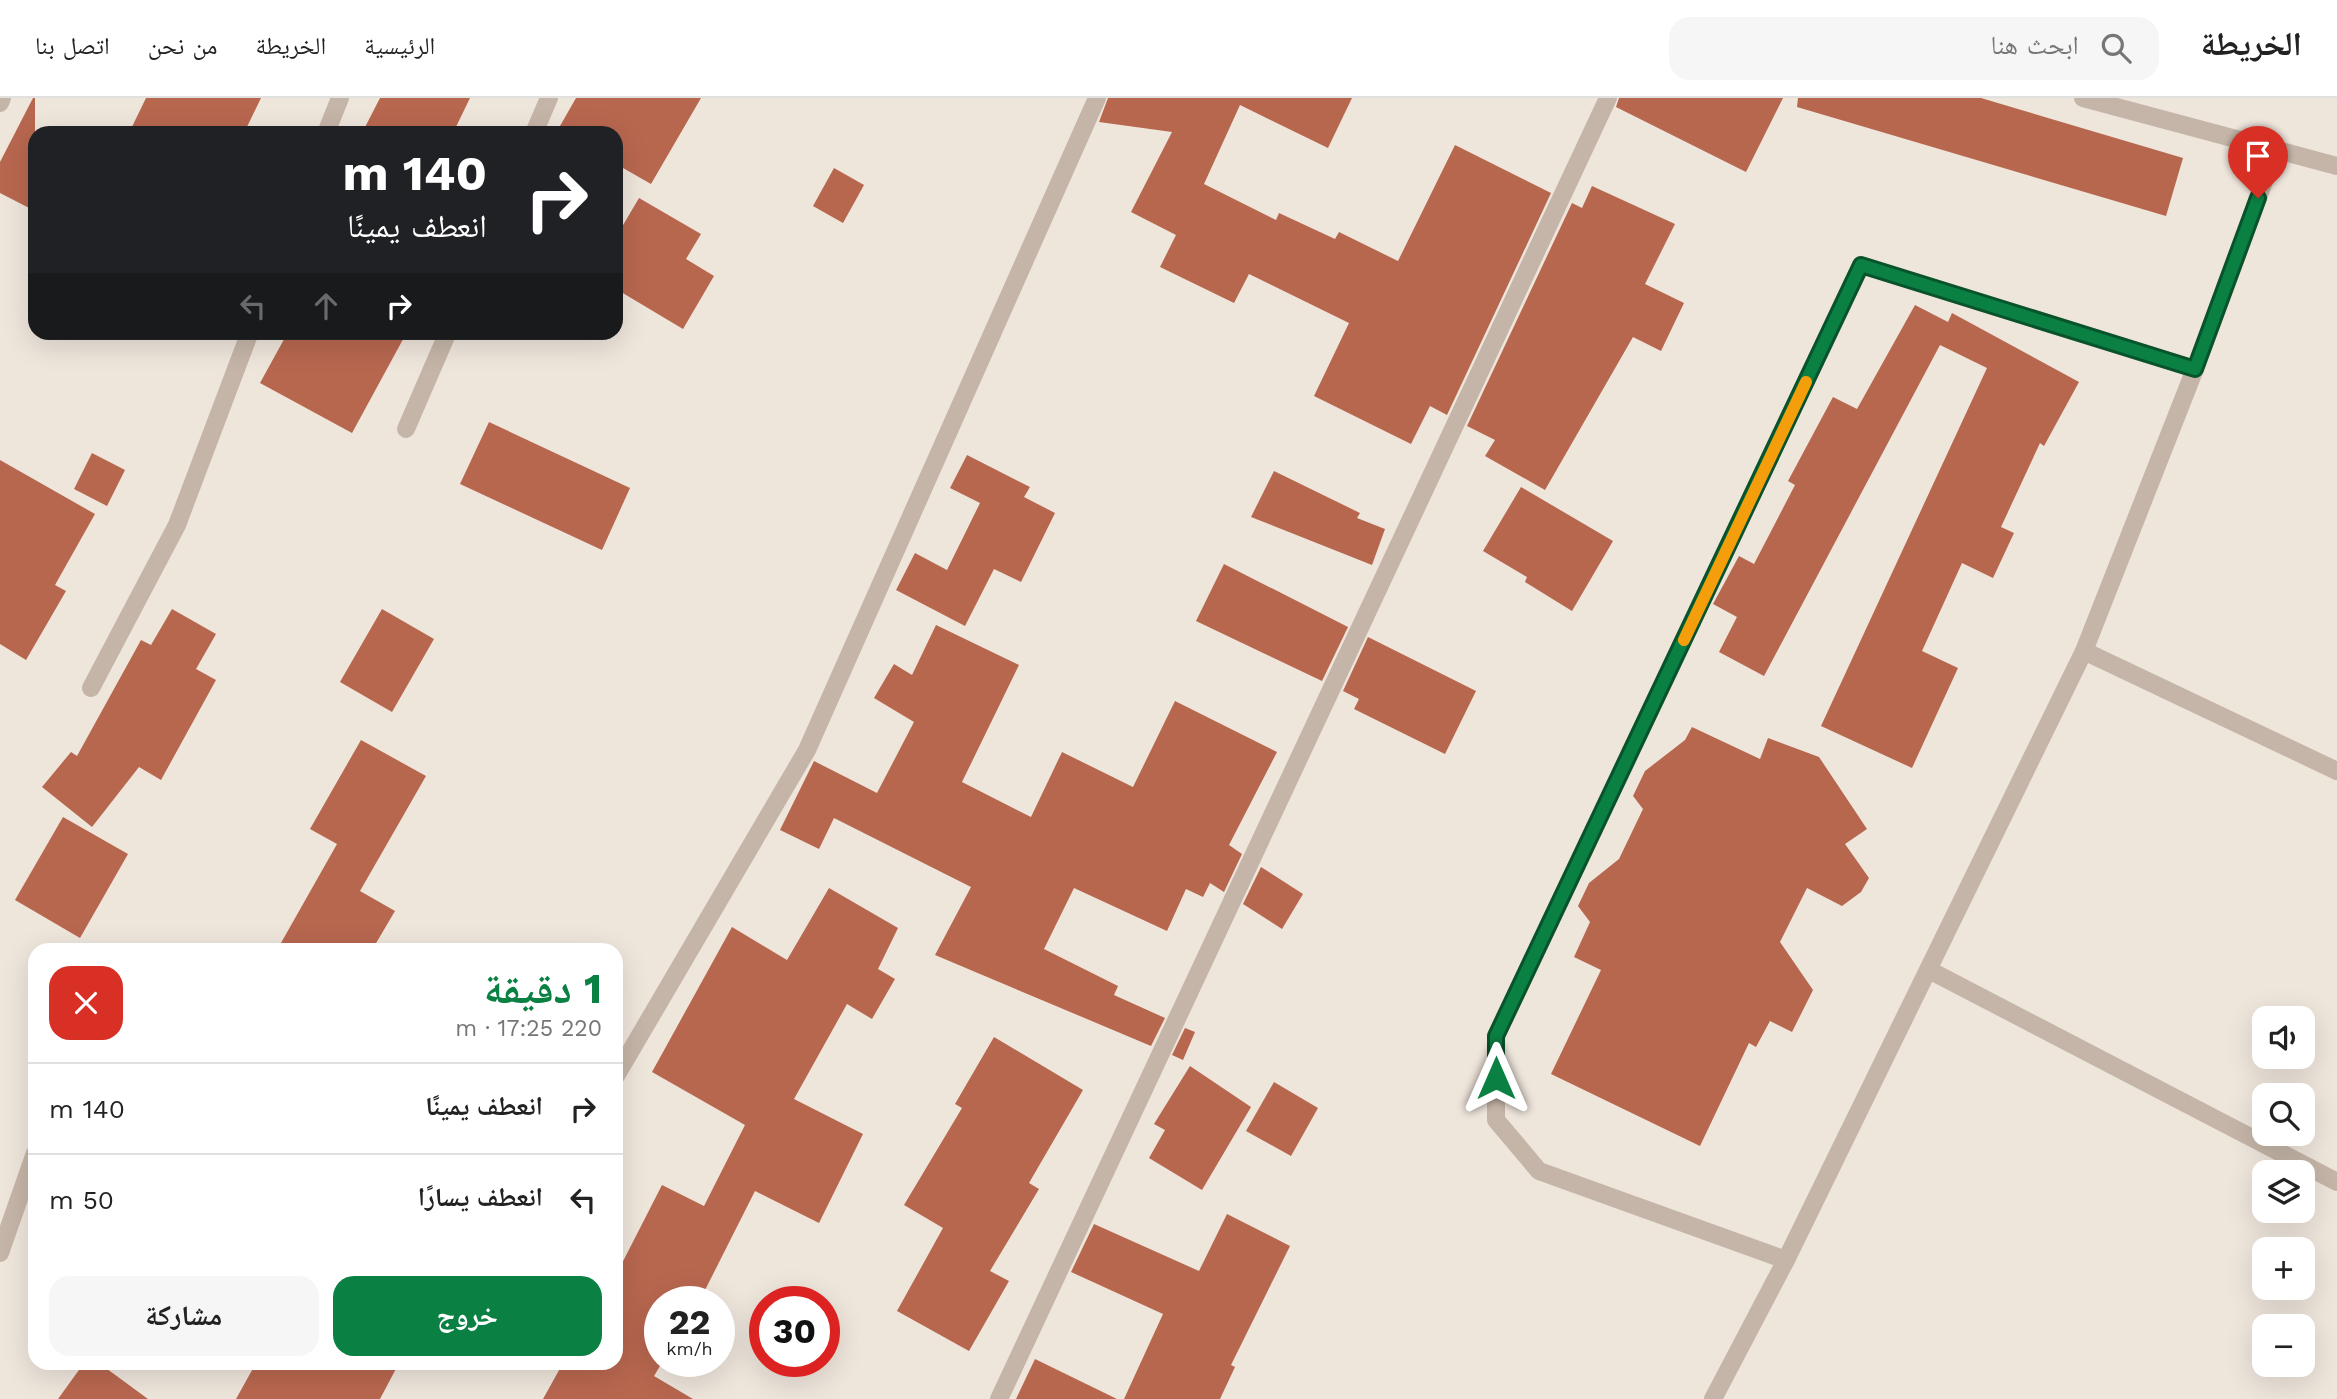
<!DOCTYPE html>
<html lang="ar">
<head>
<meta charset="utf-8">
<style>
	body { margin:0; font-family:"Work Sans","Noto Naskh Arabic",sans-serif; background:#f6f6f6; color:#222; direction:rtl; height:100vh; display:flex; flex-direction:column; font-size:26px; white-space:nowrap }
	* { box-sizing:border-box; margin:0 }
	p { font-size:23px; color:#767676 }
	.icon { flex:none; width:38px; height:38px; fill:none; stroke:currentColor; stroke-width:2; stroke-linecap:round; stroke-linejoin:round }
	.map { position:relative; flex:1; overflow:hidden; direction:ltr }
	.side { position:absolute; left:28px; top:845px; width:595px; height:427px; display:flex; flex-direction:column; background:#fff; border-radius:21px; box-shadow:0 7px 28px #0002; direction:rtl }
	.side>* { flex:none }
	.hud { position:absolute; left:28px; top:28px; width:595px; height:214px; border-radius:21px; box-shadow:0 7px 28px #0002; direction:rtl; background:#202124; color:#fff; overflow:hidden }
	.buttons { position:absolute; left:2252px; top:908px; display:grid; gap:14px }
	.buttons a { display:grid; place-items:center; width:63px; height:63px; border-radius:14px; background:#fff; box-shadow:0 7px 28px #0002; font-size:35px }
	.speed { position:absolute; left:644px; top:1188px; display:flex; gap:14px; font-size:35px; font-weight:700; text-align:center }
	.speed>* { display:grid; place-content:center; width:91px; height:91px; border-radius:50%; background:#fff; box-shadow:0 7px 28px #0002; line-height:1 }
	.speed small { font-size:18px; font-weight:400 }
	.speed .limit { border:10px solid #d22; background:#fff; color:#111 }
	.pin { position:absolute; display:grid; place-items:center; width:60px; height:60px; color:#fff; margin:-72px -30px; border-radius:50% 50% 50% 0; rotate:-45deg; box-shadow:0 0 7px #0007 }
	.pin .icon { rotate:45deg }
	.me { position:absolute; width:77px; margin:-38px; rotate:0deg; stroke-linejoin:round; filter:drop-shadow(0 0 5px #0008) }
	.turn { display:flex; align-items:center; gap:24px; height:147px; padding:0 21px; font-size:32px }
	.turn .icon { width:91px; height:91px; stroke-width:2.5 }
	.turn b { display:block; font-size:49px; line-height:60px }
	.lanes { display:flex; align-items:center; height:66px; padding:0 21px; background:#0003; justify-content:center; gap:35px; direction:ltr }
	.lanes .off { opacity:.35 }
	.round { display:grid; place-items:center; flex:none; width:74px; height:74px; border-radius:21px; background:#f6f6f6 }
	.headline { display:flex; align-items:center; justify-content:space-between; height:119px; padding:0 21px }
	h1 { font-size:42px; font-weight:700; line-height:52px; color:#0b8043 }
	.primary-button { display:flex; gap:14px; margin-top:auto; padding:14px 21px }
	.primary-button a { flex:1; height:80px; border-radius:21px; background:#0b8043; color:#fff; font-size:28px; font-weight:700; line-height:80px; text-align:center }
	.primary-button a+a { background:#f6f6f6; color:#222 }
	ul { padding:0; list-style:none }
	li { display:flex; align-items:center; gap:21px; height:91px; padding:0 21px; border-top:2px solid #e0e0e0 }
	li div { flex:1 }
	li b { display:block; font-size:26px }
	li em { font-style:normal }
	header { display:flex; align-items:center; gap:42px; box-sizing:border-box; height:98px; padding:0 35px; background:#fff; border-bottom:2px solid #e0e0e0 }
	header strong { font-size:33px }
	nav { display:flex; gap:38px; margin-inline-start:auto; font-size:24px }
	.search { width:490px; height:63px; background:#f6f6f6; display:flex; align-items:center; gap:18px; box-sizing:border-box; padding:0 24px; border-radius:21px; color:#767676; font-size:26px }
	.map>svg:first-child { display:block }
	.building { fill:#b8674f }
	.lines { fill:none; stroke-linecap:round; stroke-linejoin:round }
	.street { stroke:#c5b5a8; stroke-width:18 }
	.route-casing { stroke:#07532c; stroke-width:18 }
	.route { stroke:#0b8043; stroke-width:12 }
	.slow { stroke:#f59e0b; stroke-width:12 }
</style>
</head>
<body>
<header>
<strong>الخريطة</strong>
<div class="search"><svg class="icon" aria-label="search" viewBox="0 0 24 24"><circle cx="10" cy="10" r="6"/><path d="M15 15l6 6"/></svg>ابحث هنا</div>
<nav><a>الرئيسية</a><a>الخريطة</a><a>من نحن</a><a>اتصل بنا</a></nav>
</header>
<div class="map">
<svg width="2337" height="1301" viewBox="0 0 2337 1301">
	<rect width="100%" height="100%" fill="#eee5db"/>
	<g class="building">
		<polygon points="33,0 35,0 35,113 0,95 0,64"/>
		<polygon points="146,0 261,0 244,35 129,35"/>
		<polygon points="380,0 470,0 453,35 362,35"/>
		<polygon points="576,0 701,0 651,86 616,66 616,35 556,35"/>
		<polygon points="1108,0 1352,0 1328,50 1240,7 1204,86 1276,122 1279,115 1335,141 1339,134 1398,163 1455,47 1551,95 1447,317 1430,308 1411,346 1314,298 1349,225 1249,176 1234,205 1160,169 1176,137 1131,114 1172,34 1099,24"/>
		<polygon points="1619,0 1783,0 1746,74 1616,9"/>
		<polygon points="1798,0 1981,0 2183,60 2166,118 1797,9"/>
		<polygon points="834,70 864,87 843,125 813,108"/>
		<polygon points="1592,88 1675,126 1645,186 1684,205 1661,253 1633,239 1545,392 1485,358 1495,342 1467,328 1572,105 1582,110"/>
		<polygon points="639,100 701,136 686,161 714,178 683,231 616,191 616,139"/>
		<polygon points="1915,207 1948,224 1952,215 2079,284 2044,348 2040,345 2001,429 2014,435 1993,480 1962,465 1922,553 1958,570 1912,670 1821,628 1987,270 1940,247 1764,578 1719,554 1737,519 1713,506 1739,458 1754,466 1795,387 1788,383 1833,299 1857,311"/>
		<polygon points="288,234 407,234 352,335 260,285"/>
		<polygon points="489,324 630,390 602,452 460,386"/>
		<polygon points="92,355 125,372 107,408 74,391"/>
		<polygon points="967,357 1030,389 1024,399 1055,415 1021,484 994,471 965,528 896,492 915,455 947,472 980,405 950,390"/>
		<polygon points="0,362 95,416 55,487 66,493 26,562 0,546"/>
		<polygon points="1274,373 1360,415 1357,420 1385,431 1372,467 1251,419"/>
		<polygon points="1521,389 1613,443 1572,513 1525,484 1527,479 1483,453"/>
		<polygon points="1224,466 1348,529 1322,583 1196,523"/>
		<polygon points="172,511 216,536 196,571 216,582 161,682 139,669 92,729 42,689 71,654 77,658 141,542 151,547"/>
		<polygon points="382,511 434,541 392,614 340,584"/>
		<polygon points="936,527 1019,567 962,684 1031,719 1062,654 1133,689 1175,603 1277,654 1229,747 1242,756 1224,794 1210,785 1203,799 1186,791 1167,833 1074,790 1044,851 1118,888 1114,897 1165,920 1151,948 935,857 971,789 834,720 819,751 780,732 814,663 877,695 914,624 874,600 894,566 912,577"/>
		<polygon points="1368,539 1476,593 1445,656 1354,611 1359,601 1343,593"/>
		<polygon points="1692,629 1760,661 1768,640 1819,659 1867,731 1845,746 1869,780 1861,794 1842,808 1807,790 1780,844 1813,892 1792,934 1770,923 1756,949 1749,945 1700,1048 1551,976 1601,872 1574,859 1590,824 1578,808 1589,785 1619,761 1643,711 1633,698 1645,673 1685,642"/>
		<polygon points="361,642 426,678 360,793 395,813 372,852 277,852 337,746 310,731"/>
		<polygon points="63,719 128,756 80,840 15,802"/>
		<polygon points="1261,769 1303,796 1282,831 1243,806"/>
		<polygon points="829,790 898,830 878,871 895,881 872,921 847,906 794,1001 863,1036 819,1125 755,1093 700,1202 685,1194 677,1204 660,1204 660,1268 654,1278 693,1301 543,1301 563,1265 616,1265 616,1177 662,1087 704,1108 745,1027 652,974 732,829 787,862"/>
		<polygon points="1185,930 1195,934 1183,962 1172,957"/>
		<polygon points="994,939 1083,992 1029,1085 1039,1091 990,1173 1009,1183 969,1253 897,1213 943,1130 904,1107 962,1010 955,1006"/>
		<polygon points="1190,968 1251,1009 1202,1092 1149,1060 1165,1032 1154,1026"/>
		<polygon points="1274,984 1318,1010 1291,1058 1246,1033"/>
		<polygon points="1227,1116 1290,1148 1231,1267 1235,1269 1220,1301 1124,1301 1163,1216 1071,1174 1094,1126 1199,1173"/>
		<polygon points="1035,1261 1117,1301 1016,1301"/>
		<polygon points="84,1265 99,1265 148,1301 58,1301"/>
		<polygon points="256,1265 399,1265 380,1301 236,1301"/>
	</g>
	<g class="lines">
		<g class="street">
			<polyline points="2083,0 2337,68"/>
			<polyline points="0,5 2,0"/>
			<polyline points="326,35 340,0"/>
			<polyline points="534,35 549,0"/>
			<polyline points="406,331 448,234"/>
			<polyline points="2084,553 2337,673"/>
			<polyline points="91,590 177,427 250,234"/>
			<polyline points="1929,872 2337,1084"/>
			<polyline points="616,978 807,652 1097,0"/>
			<polyline points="0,1155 35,1055"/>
			<polyline points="1786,1162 1539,1073 1496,1022 1496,938 1861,167 2195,271"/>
			<polyline points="999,1301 1608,0"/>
			<polyline points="1713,1301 1786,1162 2084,553 2195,271 2276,51"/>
		</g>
	</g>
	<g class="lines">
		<defs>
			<polyline id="route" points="1496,980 1496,938 1861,167 2195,271 2258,100"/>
		</defs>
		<use href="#route" class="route-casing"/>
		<use href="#route" class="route"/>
		<polyline class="slow" points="1684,542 1806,284"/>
	</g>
</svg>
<div class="buttons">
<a><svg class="icon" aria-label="sound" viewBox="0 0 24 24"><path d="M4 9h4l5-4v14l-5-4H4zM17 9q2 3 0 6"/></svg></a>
<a><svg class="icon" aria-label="search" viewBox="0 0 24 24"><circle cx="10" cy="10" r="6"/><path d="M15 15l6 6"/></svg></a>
<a><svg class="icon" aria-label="layers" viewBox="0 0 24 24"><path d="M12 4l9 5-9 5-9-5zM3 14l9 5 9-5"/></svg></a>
<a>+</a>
<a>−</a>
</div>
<div class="speed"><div>22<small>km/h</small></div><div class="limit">30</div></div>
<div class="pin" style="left:2258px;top:100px;background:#d93025"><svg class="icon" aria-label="arrive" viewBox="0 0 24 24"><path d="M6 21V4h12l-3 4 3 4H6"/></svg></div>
<svg class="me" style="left:1496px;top:980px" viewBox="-20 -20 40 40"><path d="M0-17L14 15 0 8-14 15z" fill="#0b8043" stroke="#fff" stroke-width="4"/></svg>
<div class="hud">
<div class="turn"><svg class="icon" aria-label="right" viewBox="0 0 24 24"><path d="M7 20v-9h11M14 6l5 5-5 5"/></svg><div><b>140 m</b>انعطف يمينًا</div></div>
<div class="lanes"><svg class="icon off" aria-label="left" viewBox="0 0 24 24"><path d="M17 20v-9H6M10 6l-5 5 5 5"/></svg><svg class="icon off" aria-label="ahead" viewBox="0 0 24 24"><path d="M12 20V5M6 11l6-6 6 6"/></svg><svg class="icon" aria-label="right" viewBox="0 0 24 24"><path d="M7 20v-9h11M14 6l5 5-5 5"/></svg></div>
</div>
<section class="side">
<div class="headline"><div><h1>1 دقيقة</h1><p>220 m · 17:25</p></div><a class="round" style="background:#d93025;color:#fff"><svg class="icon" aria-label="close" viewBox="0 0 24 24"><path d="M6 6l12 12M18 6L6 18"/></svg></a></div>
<ul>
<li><svg class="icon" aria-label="right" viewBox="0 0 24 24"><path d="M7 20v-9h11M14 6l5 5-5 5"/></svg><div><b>انعطف يمينًا</b></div><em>140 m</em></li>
<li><svg class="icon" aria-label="left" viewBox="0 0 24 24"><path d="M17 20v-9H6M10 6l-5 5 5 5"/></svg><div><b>انعطف يسارًا</b></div><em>50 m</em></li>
</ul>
<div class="primary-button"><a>خروج</a><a>مشاركة</a></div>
</section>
</div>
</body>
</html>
